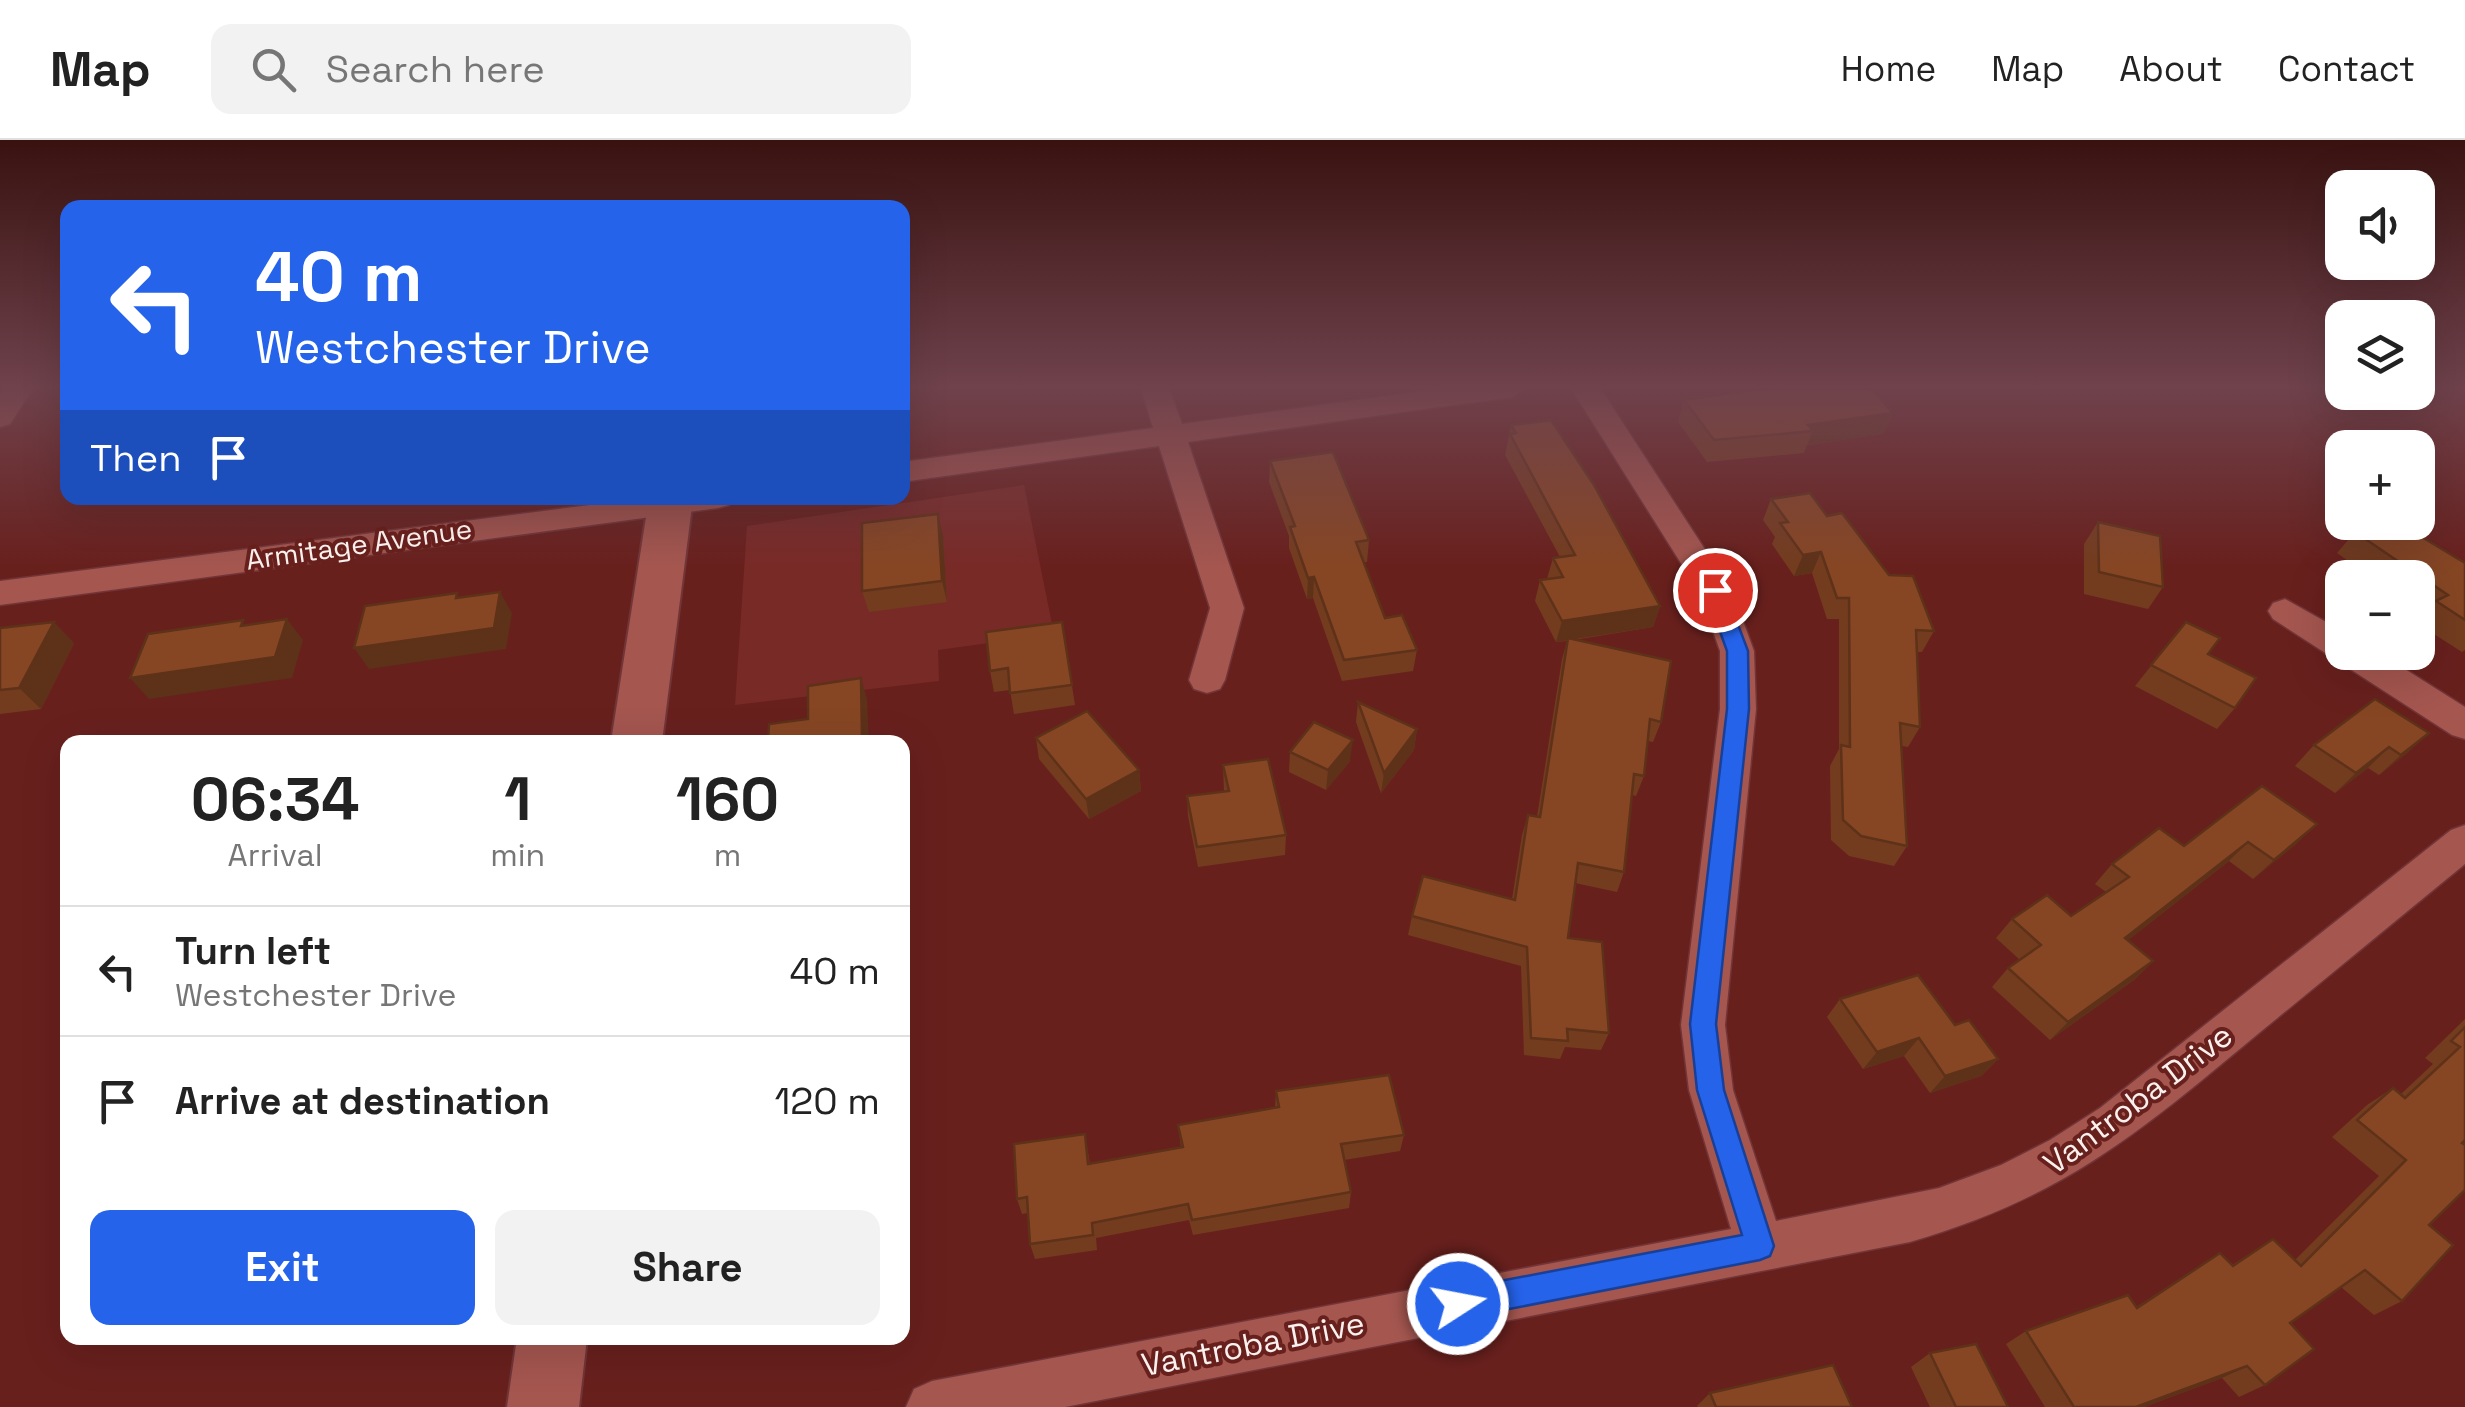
<!DOCTYPE html>
<html lang="en">
<head>
<meta charset="utf-8">
<style>
	body { margin:0; font-family:"Space Grotesk",sans-serif; background:#f2f2f2; color:#222; height:100vh; display:flex; flex-direction:column; font-size:38px; white-space:nowrap }
	* { box-sizing:border-box; margin:0 }
	p { font-size:32px; color:#767676 }
	.icon { flex:none; width:55px; height:55px; fill:none; stroke:currentColor; stroke-width:2; stroke-linecap:round; stroke-linejoin:round }
	.map { position:relative; flex:1; overflow:hidden }
	.side { position:absolute; left:60px; top:595px; width:850px; height:610px; display:flex; flex-direction:column; background:#fff; border-radius:20px; box-shadow:0 10px 40px #0002 }
	.side>* { flex:none }
	.banner { position:absolute; left:60px; top:60px; width:850px; height:305px; border-radius:20px; box-shadow:0 10px 40px #0002; background:#2563eb; color:#fff; overflow:hidden }
	.tools { position:absolute; left:2325px; top:30px; display:grid; gap:20px }
	.tools a { display:grid; place-items:center; width:110px; height:110px; border-radius:20px; background:#fff; box-shadow:0 10px 40px #0002; font-size:50px }
	.pin { position:absolute; display:grid; place-items:center; width:85px; height:85px; color:#fff; margin:-42px; border:5px solid #fff; border-radius:50%; box-shadow:0 2px 10px #0007 }
	.me { position:absolute; width:110px; margin:-55px; rotate:79deg; stroke-linejoin:round; filter:drop-shadow(0 0 8px #0008) }
	.turn { display:flex; align-items:center; gap:35px; height:210px; padding:0 30px; font-size:45px }
	.turn .icon { width:130px; height:130px; stroke-width:2.5 }
	.turn b { display:block; font-size:70px; line-height:85px }
	.then { display:flex; align-items:center; height:95px; padding:0 30px; background:#0003; gap:20px; font-size:38px }
	.eta { display:flex; justify-content:space-evenly; align-items:center; height:170px; text-align:center }
	.eta b { font-size:60px; font-weight:600; line-height:70px }
	.primary-button { display:flex; gap:20px; margin-top:auto; padding:20px 30px }
	.primary-button a { flex:1; height:115px; border-radius:20px; background:#2563eb; color:#fff; font-size:40px; font-weight:600; line-height:115px; text-align:center }
	.primary-button a+a { background:#f2f2f2; color:#222 }
	ul { padding:0; list-style:none }
	li { display:flex; align-items:center; gap:30px; height:130px; padding:0 30px; border-top:2px solid #e0e0e0 }
	li div { flex:1 }
	li b { display:block; font-size:38px }
	li em { font-style:normal }
	header { display:flex; align-items:center; gap:60px; box-sizing:border-box; height:140px; padding:0 50px; background:#fff; border-bottom:2px solid #e0e0e0 }
	header strong { font-size:48px }
	nav { display:flex; gap:55px; margin-inline-start:auto; font-size:35px }
	.search { width:700px; height:90px; background:#f2f2f2; display:flex; align-items:center; gap:25px; box-sizing:border-box; padding:0 35px; border-radius:20px; color:#767676; font-size:38px }
	.map>svg:first-child { display:block }
	.built { fill:#782a27 }
	.lines { fill:none; stroke-linecap:round; stroke-linejoin:round }
	.minor-casing { stroke:#713538; stroke-width:3 }
	.secondary-casing { stroke:#713538; stroke-width:4 }
	.minor { fill:#a4564f; fill-rule:evenodd }
	.secondary { fill:#a4564f; fill-rule:evenodd }
	.wall { fill:#733c1f }
	.shaded-wall { fill:#5e3119 }
	.building { fill:#864624; stroke:#5e3119; stroke-width:2.5 }
	.route { fill:#2563eb; stroke:#184099; stroke-width:2.5 }
	.labels { text-anchor:middle; stroke-width:8; stroke-linejoin:round; paint-order:stroke }
	.street-label { font-size:28px; fill:#faf1ef; stroke:#68201d }
	.near-street-label { font-size:32px; fill:#faf1ef; stroke:#68201d }
</style>
</head>
<body>
<header>
<strong>Map</strong>
<div class="search"><svg class="icon" aria-label="search" viewBox="0 0 24 24"><circle cx="10" cy="10" r="6"/><path d="M15 15l6 6"/></svg>Search here</div>
<nav><a>Home</a><a>Map</a><a>About</a><a>Contact</a></nav>
</header>
<div class="map">
<svg width="2465" height="1267" viewBox="0 0 2465 1267">
	<rect width="100%" height="100%" fill="#68201d"/>
	<polygon class="built" points="1024,345 1054,494 938,510 939,541 735,565 747,386"/>
	<g class="lines">
		<defs>
			<g id="minor">
				<polygon points="4,248 33,248 10,284 0,287 0,255"/>
				<polygon points="1141,248 1169,248 1182,284 1446,248 1526,248 1512,257 1188,302 1244,468 1225,540 1220,549 1207,553 1194,549 1189,540 1210,468 1159,306 902,342 902,322 1153,288"/>
				<path d="M1571 248H1600L1732 451 1754 511 1756 569 1725 885 1733 950 1776 1081 1939 1048 2001 1025 2050 1000 2100 968 2451 690 2465 685V724C2396 780 2328 837 2259 893 2140 992 2063 1058 1910 1102L1065 1267H906L914 1249 932 1241 1731 1089 1689 950 1681 885 1720 569V511L1699 452Z"/>
				<polygon points="644,358 734,358 729,365 718,368 0,465 0,441"/>
				<polygon points="2285,459 2342,491 2342,512 2378,512 2465,567 2465,599 2452,595 2273,479 2268,471 2273,463"/>
			</g>
			<g id="secondary">
				<polygon points="649,358 693,358 662,602 611,602"/>
				<polygon points="517,1198 587,1198 579,1267 507,1267"/>
			</g>
		</defs>
		<use href="#minor" class="minor-casing"/>
		<use href="#secondary" class="secondary-casing"/>
		<use href="#minor" class="minor"/>
		<use href="#secondary" class="secondary"/>
	</g>
	<g class="wall">
		<polygon points="1684,260 1893,273 1883,294 1807,305 1804,313 1707,322 1678,282"/>
		<polygon points="1511,285 1660,466 1653,487 1574,500 1661,582 1653,602 1648,601 1644,636 1636,656 1632,655 1624,732 1617,752 1575,743 1568,798 1609,893 1601,910 1565,907 1560,919 1524,915 1521,826 1408,795 1412,776 1512,759 1522,695 1528,675 1537,677 1562,519 1567,501 1556,502 1535,461 1540,440 1547,439 1553,418 1560,417 1505,315"/>
		<polygon points="1270,321 1369,400 1367,422 1364,422 1385,478 1417,510 1413,531 1342,541 1313,458 1307,459 1289,408 1289,396 1269,342"/>
		<polygon points="1771,359 1827,376 1889,435 1934,491 1922,512 1917,512 1920,587 1908,607 1902,606 1907,706 1894,726 1849,716 1831,700 1830,626 1839,609 1839,479 1827,479 1812,433 1794,436 1772,404 1775,397 1763,380"/>
		<polygon points="2098,382 2163,447 2148,469 2084,454 2084,404"/>
		<polygon points="2355,392 2465,423 2465,510 2462,512 2418,484 2418,481 2424,473 2418,469 2418,438 2372,438 2337,413"/>
		<polygon points="943,395 947,462 869,472 862,451"/>
		<polygon points="1062,482 1075,565 1014,574 1010,550 994,552 990,531"/>
		<polygon points="2186,482 2208,514 2235,568 2217,589 2135,546"/>
		<polygon points="0,488 74,503 41,569 0,574"/>
		<polygon points="1358,562 1417,589 1414,610 1381,653 1356,582"/>
		<polygon points="2429,593 2407,613 2379,635 2368,628 2335,653 2295,626 2314,605"/>
		<polygon points="1036,598 1139,630 1141,651 1089,679 1039,619"/>
		<polygon points="1290,612 1350,621 1326,650 1289,632"/>
		<polygon points="1223,625 1286,695 1285,715 1198,727 1188,676 1187,656 1224,651"/>
		<polygon points="2317,684 2296,704 2253,739 2229,721 2128,800 2153,821 2134,840 2050,900 1992,847 2008,828 2020,820 1996,798 2012,779 2071,776 2106,752 2095,744 2112,724 2184,706"/>
		<polygon points="1840,859 1955,885 1998,919 1981,936 1930,953 1904,916 1863,929 1827,877"/>
		<polygon points="2465,879 2465,1000 2462,1003 2429,1085 2402,1161 2374,1175 2341,1147 2290,1183 2265,1245 2239,1257 2222,1238 2144,1267 2045,1267 2006,1204 2026,1191 2136,1167 2220,1113 2232,1125 2273,1099 2295,1120 2379,1036 2332,997 2367,965 2393,948 2401,954 2433,924 2425,918"/>
		<polygon points="1276,951 1404,995 1400,1011 1344,1020 1351,1052 1349,1068 1193,1095 1189,1080 1096,1098 1097,1110 1035,1119 1030,1104 1028,1073 1022,1074 1017,1059 1085,994 1090,1024 1181,1008 1178,985 1275,968"/>
		<polygon points="1930,1213 2008,1267 1930,1267 1911,1227"/>
		<polygon points="1710,1253 1852,1267 1698,1267 1697,1266"/>
	</g>
	<g class="shaded-wall">
		<polygon points="1893,273 1883,294 1807,305 1813,291 1808,285"/>
		<polygon points="938,374 943,395 947,462 942,441"/>
		<polygon points="1821,412 1812,433 1794,436 1803,415"/>
		<polygon points="1314,437 1313,458 1307,459 1308,438"/>
		<polygon points="500,452 512,473 506,509 369,529 354,508"/>
		<polygon points="1660,466 1653,487 1556,502 1562,481"/>
		<polygon points="287,479 303,500 292,538 149,559 130,538"/>
		<polygon points="54,482 74,503 41,569 19,548"/>
		<polygon points="861,538 867,559 869,602 864,602 862,599"/>
		<polygon points="1417,589 1414,610 1381,653 1384,633"/>
		<polygon points="2429,593 2407,613 2379,635 2401,615"/>
		<polygon points="1353,600 1350,621 1326,650 1328,630"/>
		<polygon points="2389,607 2368,628 2335,653 2356,633"/>
		<polygon points="1139,630 1141,651 1089,679 1086,659"/>
		<polygon points="2317,684 2296,704 2253,739 2274,720"/>
		<polygon points="2248,702 2229,721 2107,817 2125,798"/>
		<polygon points="2153,821 2134,840 2050,900 2068,882"/>
		<polygon points="1919,898 1904,916 1863,929 1877,912"/>
		<polygon points="1998,919 1981,936 1930,953 1945,936"/>
		<polygon points="2247,1226 2222,1238 2144,1267 2136,1267"/>
	</g>
	<g class="building">
		<polygon points="1767,248 1871,248 1893,273 1808,285 1813,291 1714,300 1684,260"/>
		<polygon points="1551,280 1594,345 1660,466 1562,481 1540,440 1563,437 1553,418 1575,415 1510,294 1516,293 1511,285"/>
		<polygon points="1333,312 1369,400 1356,402 1385,478 1402,475 1417,510 1344,520 1314,437 1308,438 1290,387 1295,386 1270,321"/>
		<polygon points="1810,353 1827,376 1842,373 1889,435 1913,436 1934,491 1916,490 1920,587 1900,583 1907,706 1861,696 1843,680 1841,605 1850,607 1849,458 1837,458 1821,412 1803,415 1780,383 1788,382 1771,359"/>
		<polygon points="938,374 942,441 862,451 862,383"/>
		<polygon points="2098,382 2160,396 2163,447 2099,432"/>
		<polygon points="2378,382 2397,382 2465,423 2465,480 2436,461 2448,455 2355,392"/>
		<polygon points="500,452 494,488 354,508 365,466 457,453 456,458"/>
		<polygon points="287,479 275,517 130,538 148,494 243,480 241,486"/>
		<polygon points="54,482 19,548 0,550 0,488"/>
		<polygon points="1062,482 1072,545 1010,553 1008,528 990,531 986,492"/>
		<polygon points="2186,482 2220,498 2208,514 2256,538 2235,568 2151,525"/>
		<polygon points="1568,498 1671,521 1661,582 1650,579 1644,636 1634,634 1624,732 1578,723 1568,798 1602,802 1609,893 1567,889 1568,901 1531,898 1527,807 1412,776 1423,736 1515,760 1528,675 1540,677"/>
		<polygon points="861,538 862,599 847,602 768,602 769,584 808,579 808,546"/>
		<polygon points="2375,559 2429,593 2401,615 2389,607 2356,633 2314,605"/>
		<polygon points="1358,562 1417,589 1384,633"/>
		<polygon points="1087,571 1139,630 1086,659 1036,598"/>
		<polygon points="1314,582 1353,600 1328,630 1290,612"/>
		<polygon points="1268,619 1286,695 1197,707 1187,656 1229,651 1223,625"/>
		<polygon points="2262,646 2317,684 2274,720 2248,702 2125,798 2153,821 2068,882 2008,828 2041,805 2012,779 2047,755 2071,776 2129,737 2112,724 2159,688 2184,706"/>
		<polygon points="1918,835 1955,885 1969,880 1998,919 1945,936 1919,898 1877,912 1840,859"/>
		<polygon points="2465,887 2465,1000 2462,1003 2465,1005 2465,1050 2429,1085 2453,1105 2402,1161 2365,1130 2290,1183 2314,1209 2265,1245 2247,1226 2136,1267 2074,1267 2026,1191 2128,1155 2137,1168 2220,1113 2233,1126 2273,1099 2301,1126 2406,1020 2357,980 2393,948 2405,958 2460,907 2451,901"/>
		<polygon points="1389,935 1404,995 1341,1004 1351,1052 1192,1080 1188,1064 1092,1083 1093,1095 1030,1104 1027,1057 1017,1059 1014,1004 1085,994 1088,1024 1183,1007 1178,985 1279,967 1276,951"/>
		<polygon points="1976,1204 2008,1267 1956,1267 1930,1213"/>
		<polygon points="1833,1225 1852,1267 1716,1267 1710,1253"/>
	</g>
	<linearGradient id="sky" x2="0" y2="1"><stop stop-color="#391210"/><stop offset="0.58" stop-color="#6f424c"/><stop offset="1" stop-color="#6f424c" stop-opacity="0"/></linearGradient>
	<rect width="2465" height="426" fill="url(#sky)"/>
	<polygon class="route" points="1715,444 1725,450 1748,511 1749,569 1716,884 1724,950 1774,1106 1770,1116 1760,1120 1458,1179 1448,1175 1443,1164 1448,1154 1458,1149 1742,1095 1697,950 1690,884 1727,569 1727,511 1705,450"/>
	<g class="labels">
		<g class="street-label">
			<text transform="translate(359 404) rotate(-8)" y="10">Armitage Avenue</text>
		</g>
		<g class="near-street-label">
			<text transform="translate(2138 959) rotate(-37)" y="11">Vantroba Drive</text>
			<text transform="translate(1253 1204) rotate(-11)" y="11">Vantroba Drive</text>
		</g>
	</g>
</svg>
<div class="tools">
<a><svg class="icon" aria-label="sound" viewBox="0 0 24 24"><path d="M4 9h4l5-4v14l-5-4H4zM17 9q2 3 0 6"/></svg></a>
<a><svg class="icon" aria-label="layers" viewBox="0 0 24 24"><path d="M12 4l9 5-9 5-9-5zM3 14l9 5 9-5"/></svg></a>
<a>+</a>
<a>−</a>
</div>
<div class="pin" style="left:1715px;top:450px;background:#d93025"><svg class="icon" aria-label="arrive" viewBox="0 0 24 24"><path d="M6 21V4h12l-3 4 3 4H6"/></svg></div>
<svg class="me" style="left:1458px;top:1164px" viewBox="-20 -20 40 40"><circle r="17" fill="#2563eb" stroke="#fff" stroke-width="3"/><path d="M0-11L8 9 0 5-8 9z" fill="#fff"/></svg>
<div class="banner">
<div class="turn"><svg class="icon" aria-label="left" viewBox="0 0 24 24"><path d="M17 20v-9H6M10 6l-5 5 5 5"/></svg><div><b>40 m</b>Westchester Drive</div></div>
<div class="then">Then<svg class="icon" aria-label="arrive" viewBox="0 0 24 24"><path d="M6 21V4h12l-3 4 3 4H6"/></svg></div>
</div>
<section class="side">
<div class="eta">
<div><b>06:34</b><p>Arrival</p></div>
<div><b>1</b><p>min</p></div>
<div><b>160</b><p>m</p></div>
</div>
<ul>
<li><svg class="icon" aria-label="left" viewBox="0 0 24 24"><path d="M17 20v-9H6M10 6l-5 5 5 5"/></svg><div><b>Turn left</b><p>Westchester Drive</p></div><em>40 m</em></li>
<li><svg class="icon" aria-label="arrive" viewBox="0 0 24 24"><path d="M6 21V4h12l-3 4 3 4H6"/></svg><div><b>Arrive at destination</b></div><em>120 m</em></li>
</ul>
<div class="primary-button"><a>Exit</a><a>Share</a></div>
</section>
</div>
</body>
</html>
